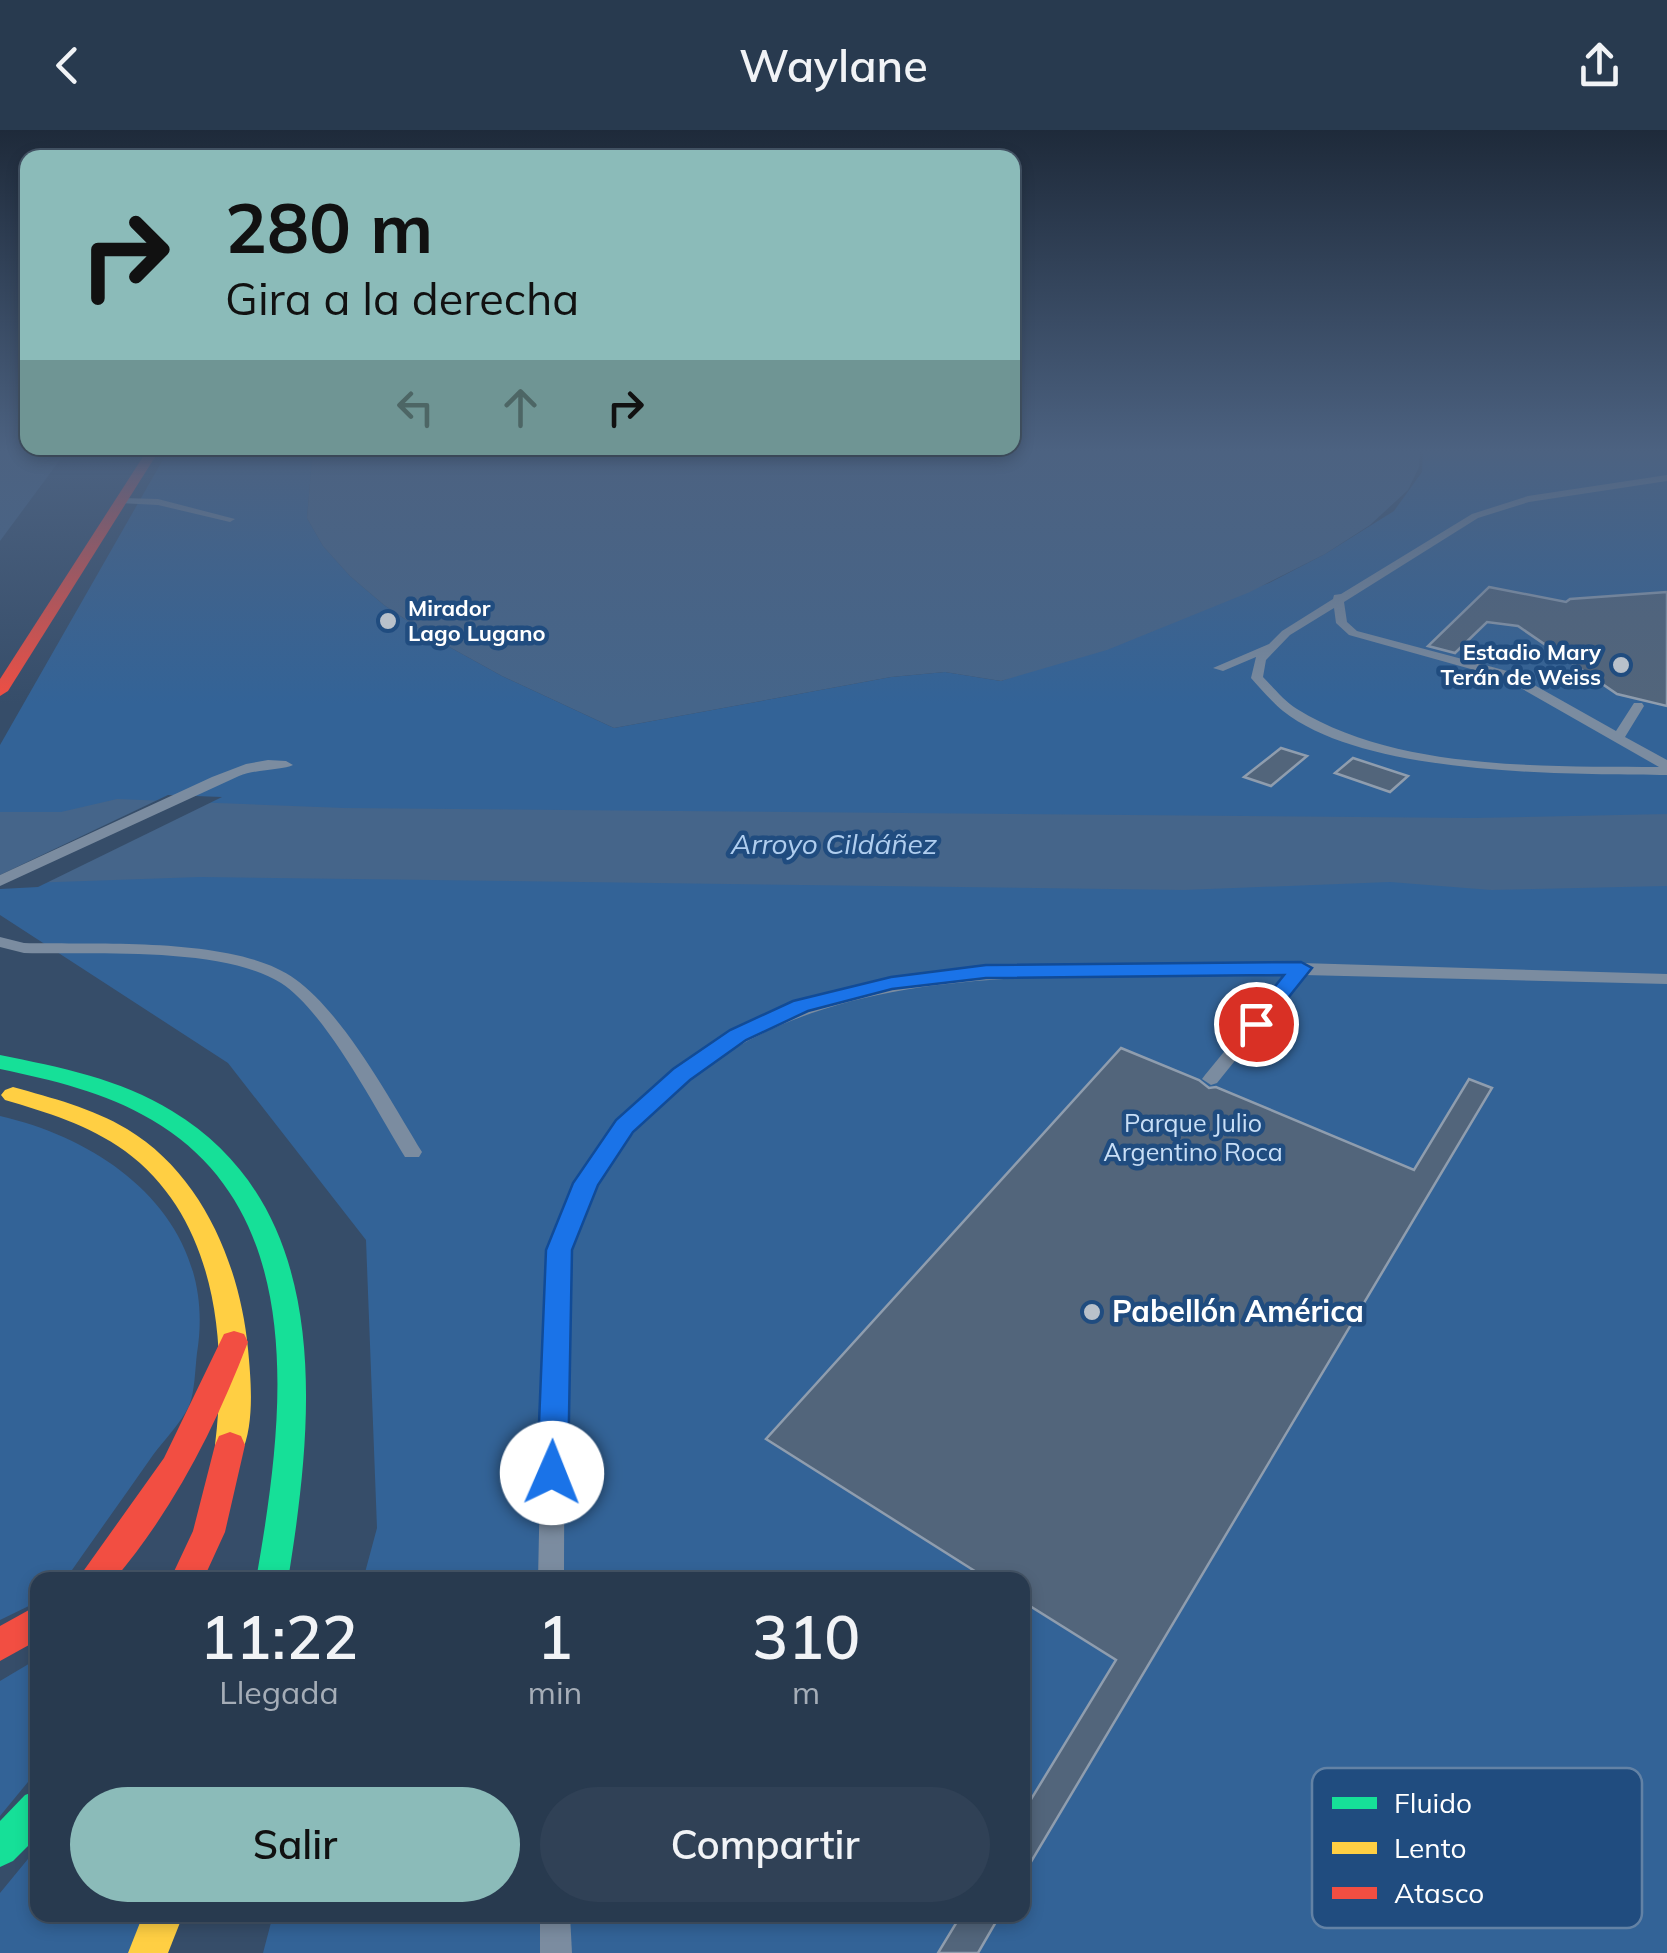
<!DOCTYPE html>
<html lang="es">
<head>
<meta charset="utf-8">
<style>
	body { margin:0; font-family:Mulish,sans-serif; background:#304156; color:#f1f3f6; height:100vh; display:flex; flex-direction:column; font-size:38px; white-space:nowrap }
	* { box-sizing:border-box; margin:0 }
	p { font-size:32px; color:#a5adb7 }
	.icon { flex:none; width:55px; height:55px; fill:none; stroke:currentColor; stroke-width:2; stroke-linecap:round; stroke-linejoin:round }
	.map { position:relative; flex:1; overflow:hidden }
	.sheet { position:absolute; left:30px; top:1442px; width:1000px; height:350px; display:flex; flex-direction:column; background:#283a4f; border-radius:20px; box-shadow:0 5px 15px #0003,0 0 0 2px #445466 }
	.sheet>* { flex:none }
	.hud { position:absolute; left:20px; top:20px; width:1000px; height:305px; border-radius:20px; box-shadow:0 5px 15px #0003,0 0 0 2px #445466; background:#8bbbb9; color:#111; overflow:hidden }
	.pin { position:absolute; display:grid; place-items:center; width:85px; height:85px; color:#fff; margin:-42px; border:5px solid #fff; border-radius:50%; box-shadow:0 2px 10px #0007 }
	.me { position:absolute; width:110px; margin:-55px; rotate:1deg; stroke-linejoin:round; filter:drop-shadow(0 0 8px #0008) }
	.turn { display:flex; align-items:center; gap:35px; height:210px; padding:0 40px; font-size:45px }
	.turn .icon { width:130px; height:130px; stroke-width:2.5 }
	.turn b { display:block; font-size:70px; line-height:85px }
	.lanes { display:flex; align-items:center; height:95px; padding:0 40px; background:#0003; justify-content:center; gap:50px; direction:ltr }
	.lanes .off { opacity:.35 }
	.eta { display:flex; justify-content:space-evenly; align-items:center; height:170px; text-align:center }
	.eta b { font-size:60px; font-weight:600; line-height:70px }
	.cta { display:flex; gap:20px; margin-top:auto; padding:20px 40px }
	.cta a { flex:1; height:115px; border-radius:60px; background:#8bbbb9; color:#111; font-size:40px; font-weight:600; line-height:115px; text-align:center }
	.cta a+a { background:#304156; color:#f1f3f6 }
	header { display:flex; justify-content:space-between; align-items:center; height:130px; padding:0 40px; background:#283a4f; font-size:45px; font-weight:600 }
	.map>svg:first-child { display:block }
	.green { fill:#336397 }
	.water { fill:#45658a }
	.pier { fill:#364d69 }
	.building { fill:#52657b; stroke:#8f9dae; stroke-width:2.5 }
	.lines { fill:none; stroke-linecap:round; stroke-linejoin:round }
	.lane { fill:#7b8ca0; fill-rule:evenodd }
	.fast { fill:#16e098; fill-rule:evenodd }
	.slow { fill:#ffcf43; fill-rule:evenodd }
	.jam { fill:#f24e42; fill-rule:evenodd }
	.route { fill:#1a73e8; stroke:#114b97; stroke-width:2.5 }
	.poi-dot { fill:#b9c1ca; stroke:#204c7f; stroke-width:4 }
	.labels { text-anchor:middle; stroke-width:9; stroke-linejoin:round; paint-order:stroke }
	.far-poi-label { font-size:22px; font-weight:bold; fill:#fff; stroke:#204c7f; text-anchor:start }
	.park-label { font-size:25px; fill:#c8def6; stroke:#204c7f }
	.water-label { font-size:28px; font-style:italic; fill:#b0ceef; stroke:#204c7f }
	.near-poi-label { font-size:30px; font-weight:bold; fill:#fff; stroke:#204c7f; text-anchor:start }
	.key { fill:#204c7f; stroke:#6382a5; stroke-width:2.5 }
	.key-label { font-size:28px; fill:#fff }
</style>
</head>
<body>
<header><svg class="icon" aria-label="back" viewBox="0 0 24 24"><path d="M15 5l-7 7 7 7"/></svg>Waylane<svg class="icon" aria-label="share" viewBox="0 0 24 24"><path d="M12 15V3M7 8l5-5 5 5M5 13v7h14v-7"/></svg></header>
<div class="map">
<svg width="1667" height="1823" viewBox="0 0 1667 1823">
	<rect width="100%" height="100%" fill="#364d69"/>
	<g class="green">
		<polygon points="169,319 313,319 307,388 323,416 350,446 384,475 435,509 502,546 614,598 891,547 945,542 1001,551 1269,453 1325,424 1394,381 1422,342 1423,319 1667,319 1667,1823 263,1823 273,1785 1022,1785 1022,1450 363,1450 377,1398 366,1110 228,933 0,785 0,615"/>
		<path d="M0 986C114 1012 218 1095 197 1223 195 1239 195 1261 189 1276 181 1293 164 1310 153 1325 124 1367 94 1408 65 1450H38L37 1472 0 1490Z"/>
		<polygon points="37,1529 37,1641 0,1686 0,1551"/>
		<polygon points="37,1718 38,1785 148,1785 132,1823 0,1823 0,1763"/>
	</g>
	<g class="water">
		<polygon points="0,319 68,319 0,411"/>
		<polygon points="313,319 1420,319 1419,337 1408,360 1370,395 1325,424 1250,462 1107,520 1001,551 945,542 891,547 614,598 502,546 435,509 384,475 350,446 323,416 307,388"/>
		<polygon points="117,669 344,678 1473,688 1667,684 1667,756 1491,760 1390,752 1183,760 200,747 0,754 0,682 61,682"/>
	</g>
	<polygon class="pier" points="168,665 222,667 38,757 0,759 0,745"/>
	<g class="building">
		<polygon points="1489,457 1566,472 1570,469 1667,462 1667,576 1617,564 1518,496 1487,492 1455,523 1428,516"/>
		<polygon points="1281,618 1307,626 1271,656 1244,647"/>
		<polygon points="1353,628 1408,646 1390,662 1335,643"/>
		<polygon points="1121,918 1199,950 1209,958 1216,957 1414,1040 1469,949 1492,958 1022,1747 1022,1684 1116,1530 1022,1471 1022,1450 989,1450 766,1309"/>
		<polygon points="961,1785 1000,1785 978,1823 938,1823"/>
	</g>
	<g class="lines">
		<g class="lane">
			<polygon points="1655,319 1667,319 1667,323 1656,321"/>
			<path d="M1667 345V351L1529 372 1478 388 1344 472 1347 492 1357 501 1511 542 1616 601 1634 573H1642L1644 576 1625 607 1667 630V645C1565 644 1365 646 1283 581 1272 572 1261 559 1251 548L1256 527 1223 541 1213 538 1269 514 1282 501 1333 469 1334 465 1341 464 1472 384 1528 366ZM1334 478 1336 493 1349 505 1503 548 1659 637C1545 636 1397 641 1297 579 1284 571 1274 558 1263 547L1266 530 1290 505Z"/>
			<polygon points="122,368 158,369 235,389 230,392 158,375 119,373 119,369"/>
			<path d="M268 630 286 631 293 635C284 640 256 639 239 646L0 756V745L212 647 246 634Z"/>
			<path d="M0 807 24 813C96 815 237 806 295 849 344 884 390 970 422 1022L419 1027H405C376 980 326 882 281 853 222 816 94 825 24 823L0 817Z"/>
			<path d="M1301 833 1667 844V854L1304 845 1217 953 1211 955 1202 949 1205 945 1287 845C1224 844 1160 845 1097 846 933 848 768 861 648 987 612 1025 580 1072 569 1124 561 1156 566 1190 566 1222 565 1298 564 1374 564 1450H538L544 1164C546 1096 584 1031 631 983 769 839 963 836 1149 835 1182 835 1215 835 1248 835 1265 835 1284 837 1301 833Z"/>
			<polygon points="540,1785 570,1785 572,1823 540,1823"/>
		</g>
		<g class="fast">
			<path d="M0 925C59 937 121 949 172 981 336 1080 314 1289 288 1450H256C283 1295 313 1084 152 990 105 962 52 950 0 939Z"/>
			<polygon points="38,1660 38,1706 13,1731 0,1737 0,1691 25,1665"/>
		</g>
		<g class="slow">
			<path d="M13 957C52 968 92 978 127 999 202 1044 240 1135 248 1219 251 1250 255 1295 241 1324L230 1328 219 1324 215 1315C228 1211 216 1088 125 1021 89 995 46 982 5 970L1 965 5 960Z"/>
			<polygon points="143,1785 183,1785 168,1823 128,1823"/>
		</g>
		<g class="jam">
			<polygon points="148,319 160,319 8,561 0,566 0,549"/>
			<path d="M234 1201 244 1204 248 1212C215 1298 174 1379 114 1450H77L164 1328 224 1204Z"/>
			<polygon points="230,1302 241,1306 245,1315 225,1402 203,1450 170,1450 193,1401 215,1315 219,1306"/>
			<polygon points="38,1475 38,1510 0,1531 0,1496"/>
		</g>
	</g>
	<linearGradient id="sky" x2="0" y2="1"><stop stop-color="#1e2a3a"/><stop offset="0.56" stop-color="#4c6281"/><stop offset="1" stop-color="#4c6281" stop-opacity="0"/></linearGradient>
	<rect width="1667" height="574" fill="url(#sky)"/>
	<polygon class="route" points="1301,832 1312,838 1264,898 1256,900 1245,894 1284,845 986,848 892,859 808,881 746,910 690,950 633,1002 598,1055 572,1120 568,1343 564,1352 552,1356 541,1352 537,1343 546,1120 573,1053 616,990 673,939 730,900 793,871 891,847 986,835"/>
	<g class="poi-dot">
		<circle cx="388" cy="491" r="10"/>
		<circle cx="1621" cy="535" r="10"/>
		<circle cx="1092" cy="1182" r="10"/>
	</g>
	<g class="labels">
		<g class="far-poi-label">
			<text x="408" y="486">Mirador<tspan x="408" dy="25">Lago Lugano</tspan></text>
			<text x="1601" y="530" text-anchor="end">Estadio Mary<tspan x="1601" dy="25">Terán de Weiss</tspan></text>
		</g>
		<g class="park-label">
			<text x="1193" y="1002">Parque Julio<tspan x="1193" dy="29">Argentino Roca</tspan></text>
		</g>
		<g class="water-label">
			<text x="834" y="724">Arroyo Cildáñez</text>
		</g>
		<g class="near-poi-label">
			<text x="1112" y="1192">Pabellón América</text>
		</g>
	</g>
	<rect x="1312" y="1638" width="330" height="160" rx="15" class="key"/>
	<rect x="1332" y="1667" width="45" height="12" fill="#16e098"/>
	<rect x="1332" y="1712" width="45" height="12" fill="#ffcf43"/>
	<rect x="1332" y="1757" width="45" height="12" fill="#f24e42"/>
	<g class="key-label">
		<text x="1394" y="1683">Fluido</text>
		<text x="1394" y="1728">Lento</text>
		<text x="1394" y="1773">Atasco</text>
	</g>
</svg>
<div class="pin" style="left:1256px;top:894px;background:#d93025"><svg class="icon" aria-label="arrive" viewBox="0 0 24 24"><path d="M6 21V4h12l-3 4 3 4H6"/></svg></div>
<svg class="me" style="left:552px;top:1343px" viewBox="-20 -20 40 40"><circle r="19" fill="#fff"/><path d="M0-13L10 11 0 6-10 11z" fill="#1a73e8"/></svg>
<div class="hud">
<div class="turn"><svg class="icon" aria-label="right" viewBox="0 0 24 24"><path d="M7 20v-9h11M14 6l5 5-5 5"/></svg><div><b>280 m</b>Gira a la derecha</div></div>
<div class="lanes"><svg class="icon off" aria-label="left" viewBox="0 0 24 24"><path d="M17 20v-9H6M10 6l-5 5 5 5"/></svg><svg class="icon off" aria-label="ahead" viewBox="0 0 24 24"><path d="M12 20V5M6 11l6-6 6 6"/></svg><svg class="icon" aria-label="right" viewBox="0 0 24 24"><path d="M7 20v-9h11M14 6l5 5-5 5"/></svg></div>
</div>
<section class="sheet">
<div class="eta">
<div><b>11:22</b><p>Llegada</p></div>
<div><b>1</b><p>min</p></div>
<div><b>310</b><p>m</p></div>
</div>
<div class="cta"><a>Salir</a><a>Compartir</a></div>
</section>
</div>
</body>
</html>
